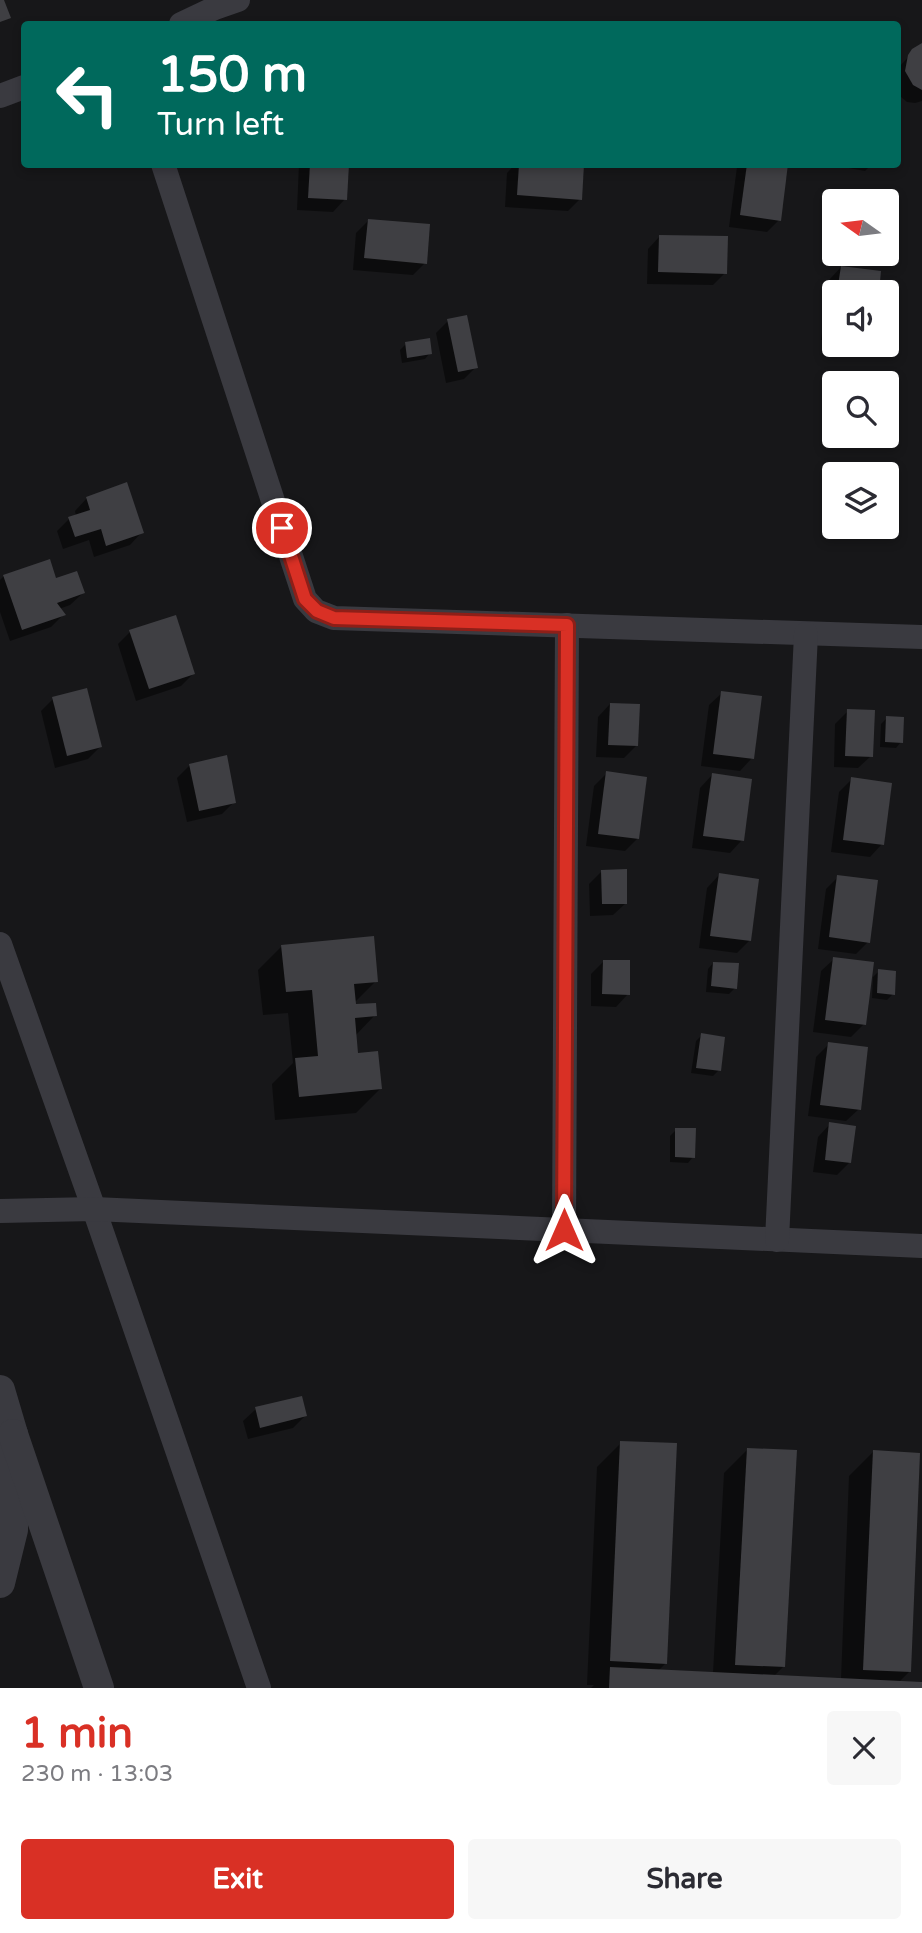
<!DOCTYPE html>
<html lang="en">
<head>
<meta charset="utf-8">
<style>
	body { margin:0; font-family:"Varela Round",sans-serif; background:#f7f7f7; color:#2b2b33; height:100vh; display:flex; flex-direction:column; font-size:26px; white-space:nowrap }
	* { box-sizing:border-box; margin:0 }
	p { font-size:23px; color:#7c7c81 }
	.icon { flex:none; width:38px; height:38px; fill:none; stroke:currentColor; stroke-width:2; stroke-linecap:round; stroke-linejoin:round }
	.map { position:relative; height:1688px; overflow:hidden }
	.side { display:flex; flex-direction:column; background:#fff; flex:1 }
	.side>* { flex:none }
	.guide { position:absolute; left:21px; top:21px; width:880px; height:147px; border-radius:7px; box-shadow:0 4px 10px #0003; background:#00695c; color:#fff; overflow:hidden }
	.needle { width:46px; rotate:284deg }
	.fabs { position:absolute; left:822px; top:189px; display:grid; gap:14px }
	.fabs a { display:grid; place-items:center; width:77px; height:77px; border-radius:7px; background:#fff; box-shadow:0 4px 10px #0003; font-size:35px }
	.pin { position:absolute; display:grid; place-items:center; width:60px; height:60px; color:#fff; margin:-30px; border:4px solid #fff; border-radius:50%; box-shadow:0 2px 7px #0007 }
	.me { position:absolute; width:77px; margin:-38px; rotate:0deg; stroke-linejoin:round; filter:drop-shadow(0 0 5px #0008) }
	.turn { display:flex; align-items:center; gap:24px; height:147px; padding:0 21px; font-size:32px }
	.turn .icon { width:91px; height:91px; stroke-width:2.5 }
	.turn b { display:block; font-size:49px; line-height:60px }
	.round { display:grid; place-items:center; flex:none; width:74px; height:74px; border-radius:7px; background:#f7f7f7 }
	.summary { display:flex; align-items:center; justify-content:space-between; height:119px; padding:0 21px }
	h1 { font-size:42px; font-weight:700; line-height:52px; color:#d93025 }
	.cta { display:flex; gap:14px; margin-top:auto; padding:14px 21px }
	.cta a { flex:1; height:80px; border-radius:7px; background:#d93025; color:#fff; font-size:28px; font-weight:700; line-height:80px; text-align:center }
	.cta a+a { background:#f7f7f7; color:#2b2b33 }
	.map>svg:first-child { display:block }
	.shadow { fill:#0007 }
	.building { fill:#3f3f43 }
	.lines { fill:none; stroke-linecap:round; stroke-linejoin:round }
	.minor { stroke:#3a3a40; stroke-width:24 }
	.tertiary { stroke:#3a3a40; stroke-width:30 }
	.route-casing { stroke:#8d1f18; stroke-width:18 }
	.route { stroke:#d93025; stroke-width:12 }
</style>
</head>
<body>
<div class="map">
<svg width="922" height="1688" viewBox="0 0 922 1688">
	<rect width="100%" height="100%" fill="#171719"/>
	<g class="shadow">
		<polygon points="922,45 922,101 915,103 907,102 901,97 898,91 898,68 919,46"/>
		<polygon points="299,164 347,164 345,199 333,212 297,210"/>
		<polygon points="515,164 583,164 580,199 568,211 505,207 507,173"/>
		<polygon points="739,164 787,164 779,220 767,232 729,227 737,167"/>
		<polygon points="827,164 872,164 865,171"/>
		<polygon points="368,221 425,263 413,275 353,270 356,233"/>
		<polygon points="660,236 725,273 713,285 647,284 648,249"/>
		<polygon points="841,267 880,273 877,292 835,292 835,342 821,340 829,280"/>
		<polygon points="448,321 476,367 464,379 446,383 436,333"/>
		<polygon points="406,344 430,353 425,359 402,363 400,350"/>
		<polygon points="87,498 142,532 130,545 94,557 89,540 63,549 57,531 69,519 76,516 75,511"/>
		<polygon points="4,576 55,581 83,593 70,605 59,609 63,615 51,627 10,641 0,612 0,580"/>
		<polygon points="130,632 193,674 181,686 136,701 118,644"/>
		<polygon points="722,693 752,758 740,771 701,766 709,705"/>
		<polygon points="53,699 100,747 88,759 55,768 41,711"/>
		<polygon points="610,704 636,746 624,758 596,757 598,717"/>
		<polygon points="848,711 871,756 858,768 834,767 835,724"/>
		<polygon points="887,718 901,742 896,748 880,747 881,724"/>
		<polygon points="190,765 234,802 222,814 187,822 177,778"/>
		<polygon points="607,773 637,839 625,851 586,846 594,786"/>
		<polygon points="712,775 742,840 730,853 692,848 700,788"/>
		<polygon points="852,779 882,844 870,857 831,852 839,792"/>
		<polygon points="601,872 626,903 613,915 590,916 589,884"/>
		<polygon points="719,875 749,941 737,953 699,948 707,888"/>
		<polygon points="838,877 868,942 856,954 818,949 826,889"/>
		<polygon points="282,946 376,981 354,1003 375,1015 355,1036 357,1055 380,1089 356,1113 275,1120 272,1084 293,1063 288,1013 263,1015 258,970"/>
		<polygon points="834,959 864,1024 851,1037 813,1032 821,971"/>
		<polygon points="604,961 628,994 616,1007 591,1006 591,974"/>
		<polygon points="713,963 735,988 729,994 706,992 708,969"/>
		<polygon points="879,971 893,994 887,1000 872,998 873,977"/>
		<polygon points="702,1035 719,1070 713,1076 691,1073 696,1041"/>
		<polygon points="829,1044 859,1109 846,1121 808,1116 816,1057"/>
		<polygon points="830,1124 849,1163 837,1175 813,1172 818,1137"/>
		<polygon points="676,1130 693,1157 688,1163 670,1162 670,1136"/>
		<polygon points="256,1409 305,1416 293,1428 248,1439 243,1421"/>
		<polygon points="621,1443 666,1663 658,1671 713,1673 724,1473 748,1449 783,1667 774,1676 841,1679 849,1476 873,1452 909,1672 899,1682 922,1683 922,1688 591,1688 594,1685 587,1685 597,1467"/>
	</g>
	<g class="building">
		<polygon points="0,0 4,0 11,18 0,22"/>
		<polygon points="922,43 922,90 913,85 905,71 908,55 912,49"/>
		<polygon points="310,164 349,164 347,200 308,198"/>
		<polygon points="519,164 584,164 582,200 517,195"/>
		<polygon points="747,164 788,164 781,221 740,215"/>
		<polygon points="368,219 430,224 427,264 364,258"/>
		<polygon points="659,235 728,236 727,274 658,272"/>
		<polygon points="841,266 881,271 879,292 837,292"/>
		<polygon points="467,315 478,368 458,372 447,319"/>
		<polygon points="430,338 432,354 407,358 405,342"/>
		<polygon points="127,482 144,533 106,546 101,529 75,537 68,517 90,510 86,497"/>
		<polygon points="50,559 56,578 77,571 85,593 57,603 66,615 22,630 3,575"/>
		<polygon points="176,615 195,674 149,689 129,630"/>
		<polygon points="87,688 102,747 67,756 52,697"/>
		<polygon points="721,691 762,696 754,759 713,754"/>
		<polygon points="610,703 640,704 638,746 608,745"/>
		<polygon points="847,709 875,710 873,757 845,756"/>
		<polygon points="886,716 904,717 903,743 885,742"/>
		<polygon points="227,755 236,803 199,811 189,764"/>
		<polygon points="606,771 647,777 639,839 598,834"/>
		<polygon points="712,773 752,779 744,841 703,836"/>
		<polygon points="851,777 892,783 884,845 843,840"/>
		<polygon points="627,869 627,904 602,904 601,870"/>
		<polygon points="719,873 759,879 751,941 710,936"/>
		<polygon points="837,875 878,880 870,943 829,937"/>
		<polygon points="374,936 378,982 354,984 356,1004 376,1003 377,1016 355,1018 358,1053 378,1051 382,1089 299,1097 295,1058 318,1056 312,990 286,992 281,945"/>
		<polygon points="833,957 874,962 866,1025 825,1020"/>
		<polygon points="603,960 630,960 630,995 602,994"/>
		<polygon points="713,962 739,963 737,989 711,986"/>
		<polygon points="878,969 896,971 895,995 877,993"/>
		<polygon points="701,1033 725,1037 721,1071 696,1068"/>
		<polygon points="828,1042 868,1047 861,1110 820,1105"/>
		<polygon points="829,1122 856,1126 851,1163 825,1160"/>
		<polygon points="675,1128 696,1128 695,1158 675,1157"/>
		<polygon points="302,1396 307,1416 260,1428 255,1407"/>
		<polygon points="620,1441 677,1443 667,1664 610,1661"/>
		<polygon points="747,1448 797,1450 785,1667 735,1665"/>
		<polygon points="873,1450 920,1453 911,1672 863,1670"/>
		<polygon points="610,1667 922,1682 922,1688 609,1688"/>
	</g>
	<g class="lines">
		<g class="minor">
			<polyline points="181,24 215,8 238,0"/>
			<polyline points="0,96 24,87"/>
			<polyline points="163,164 305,599 316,611 334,618 922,637"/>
			<polyline points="0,944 94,1209 259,1688"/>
			<polyline points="0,1211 94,1209 922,1246"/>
			<polyline points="564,1230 567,625"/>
			<polyline points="777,1240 806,634"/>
		</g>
		<g class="tertiary">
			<polyline points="0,1390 13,1434 13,1530 0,1583"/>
			<polyline points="13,1434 99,1688"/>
		</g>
	</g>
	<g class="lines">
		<defs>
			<polyline id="route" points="282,528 305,599 317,611 334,618 567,625 564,1230"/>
		</defs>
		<use href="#route" class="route-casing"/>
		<use href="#route" class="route"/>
	</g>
</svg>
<div class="fabs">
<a><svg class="needle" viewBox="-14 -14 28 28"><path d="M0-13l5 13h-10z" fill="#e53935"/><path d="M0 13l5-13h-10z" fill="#7c7c81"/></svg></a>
<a><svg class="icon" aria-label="sound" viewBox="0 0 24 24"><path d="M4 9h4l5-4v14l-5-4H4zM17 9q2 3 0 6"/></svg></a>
<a><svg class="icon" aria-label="search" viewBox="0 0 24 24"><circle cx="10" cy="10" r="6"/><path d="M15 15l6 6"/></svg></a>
<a><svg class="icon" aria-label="layers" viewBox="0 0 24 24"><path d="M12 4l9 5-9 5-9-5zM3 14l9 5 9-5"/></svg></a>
</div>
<div class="pin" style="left:282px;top:528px;background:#d93025"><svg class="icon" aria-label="arrive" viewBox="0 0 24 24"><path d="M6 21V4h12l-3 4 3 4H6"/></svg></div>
<svg class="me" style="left:564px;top:1230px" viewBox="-20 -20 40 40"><path d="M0-17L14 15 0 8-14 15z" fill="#d93025" stroke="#fff" stroke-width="4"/></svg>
<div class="guide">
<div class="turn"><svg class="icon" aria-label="left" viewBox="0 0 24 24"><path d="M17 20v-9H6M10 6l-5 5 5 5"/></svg><div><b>150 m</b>Turn left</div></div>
</div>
</div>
<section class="side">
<div class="summary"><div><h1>1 min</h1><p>230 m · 13:03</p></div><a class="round"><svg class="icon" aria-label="close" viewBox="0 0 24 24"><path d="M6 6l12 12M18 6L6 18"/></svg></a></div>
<div class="cta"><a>Exit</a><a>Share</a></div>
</section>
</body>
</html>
